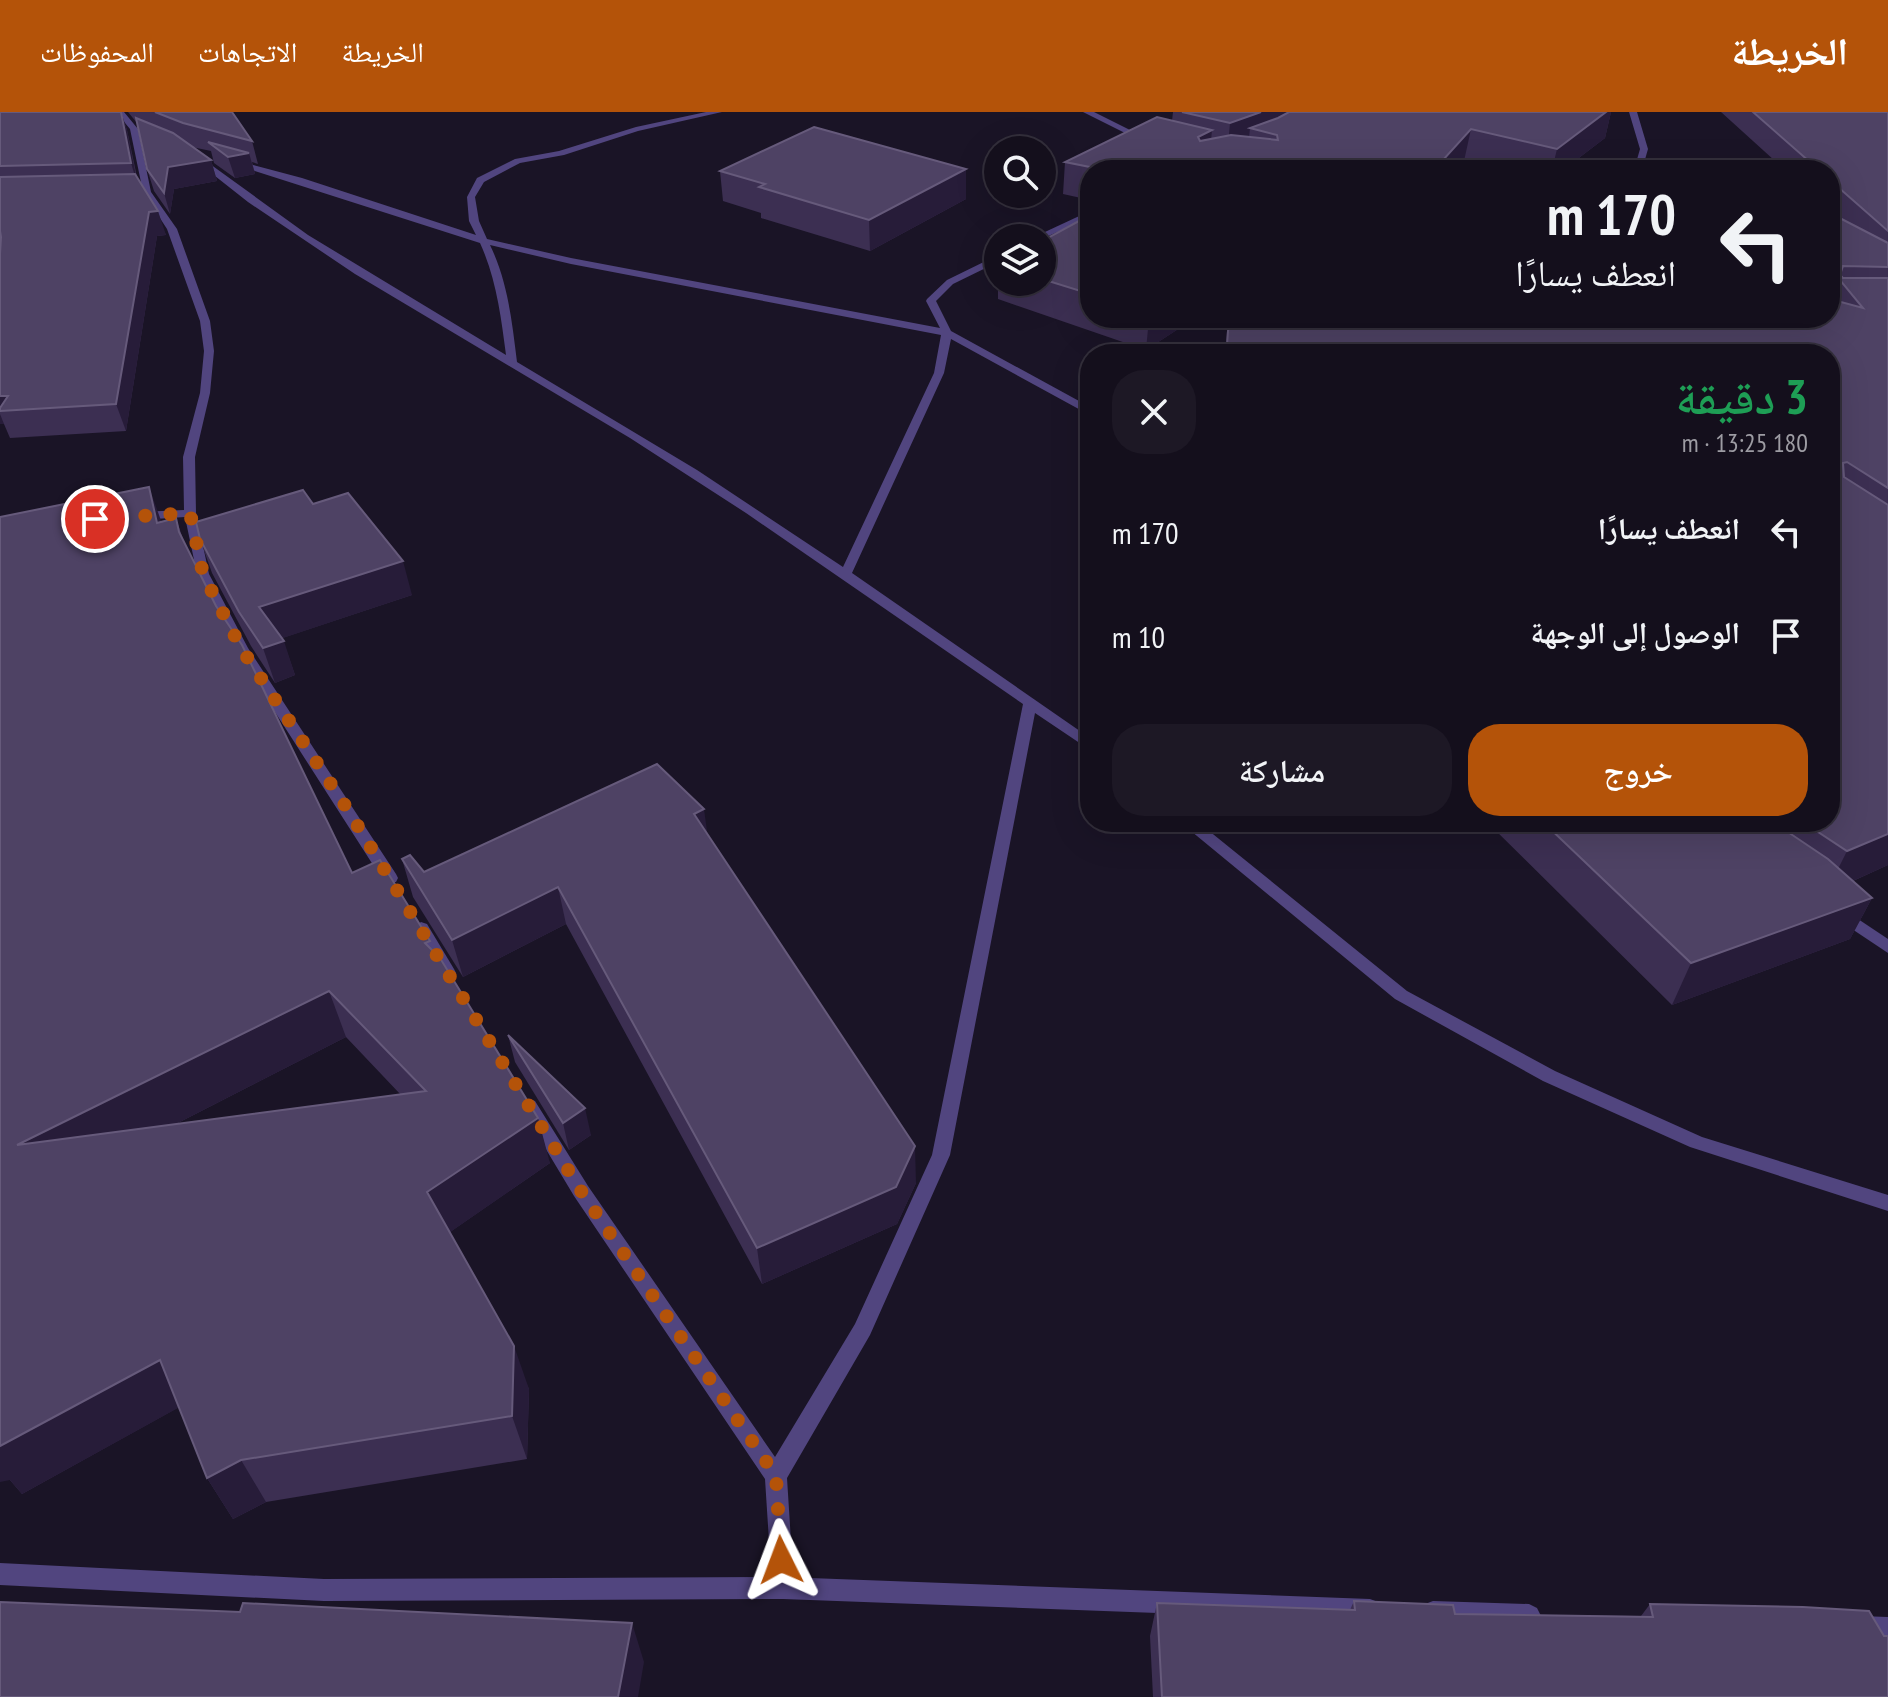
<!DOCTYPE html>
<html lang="ar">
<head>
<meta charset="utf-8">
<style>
	body { margin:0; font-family:"PT Sans Narrow","Noto Naskh Arabic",sans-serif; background:#1d1825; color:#f1f3f6; direction:rtl; height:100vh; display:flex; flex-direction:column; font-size:30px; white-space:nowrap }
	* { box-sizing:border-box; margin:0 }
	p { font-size:26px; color:#9d9ca3 }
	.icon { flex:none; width:44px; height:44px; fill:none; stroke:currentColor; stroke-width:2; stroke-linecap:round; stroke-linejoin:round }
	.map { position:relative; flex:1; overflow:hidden; direction:ltr }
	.side { position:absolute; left:1080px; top:232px; width:760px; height:488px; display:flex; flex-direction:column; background:#140f1c; border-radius:32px; box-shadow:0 8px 32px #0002,0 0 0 2px #332f3b; direction:rtl }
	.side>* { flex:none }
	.top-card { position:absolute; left:1080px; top:48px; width:760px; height:168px; border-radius:32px; box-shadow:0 8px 32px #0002,0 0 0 2px #332f3b; direction:rtl; background:#140f1c; color:#f1f3f6; overflow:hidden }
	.tools { position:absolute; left:984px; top:24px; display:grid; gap:16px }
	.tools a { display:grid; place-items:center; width:72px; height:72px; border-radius:50%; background:#140f1c; box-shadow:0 8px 32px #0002,0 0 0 2px #332f3b; font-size:40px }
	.pin { position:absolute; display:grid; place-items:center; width:68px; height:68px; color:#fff; margin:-34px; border:4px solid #fff; border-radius:50%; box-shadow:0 2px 8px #0007 }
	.me { position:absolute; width:88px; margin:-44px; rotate:357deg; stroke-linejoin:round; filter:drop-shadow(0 0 6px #0008) }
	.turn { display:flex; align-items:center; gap:28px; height:168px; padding:0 32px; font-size:36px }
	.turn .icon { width:104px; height:104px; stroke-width:2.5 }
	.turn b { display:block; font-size:56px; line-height:68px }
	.round { display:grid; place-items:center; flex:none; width:84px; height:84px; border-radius:32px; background:#1d1825 }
	.headline { display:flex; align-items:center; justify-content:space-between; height:136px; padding:0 32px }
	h1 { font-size:48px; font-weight:600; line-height:60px; color:#1e9e55 }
	.action { display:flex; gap:16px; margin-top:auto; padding:16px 32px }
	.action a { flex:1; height:92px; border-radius:32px; background:#b45309; color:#fff; font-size:32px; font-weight:600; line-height:92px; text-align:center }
	.action a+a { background:#1d1825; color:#f1f3f6 }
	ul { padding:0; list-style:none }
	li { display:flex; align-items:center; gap:24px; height:104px; padding:0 32px }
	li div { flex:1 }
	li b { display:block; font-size:30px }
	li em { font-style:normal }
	header { display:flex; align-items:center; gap:48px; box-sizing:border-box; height:112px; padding:0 40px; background:#b45309; color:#fff }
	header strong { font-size:38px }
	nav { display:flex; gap:44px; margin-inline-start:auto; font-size:28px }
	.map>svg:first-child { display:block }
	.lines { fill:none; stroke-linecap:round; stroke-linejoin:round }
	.minor { fill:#51457f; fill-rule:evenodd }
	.tertiary { fill:#51457f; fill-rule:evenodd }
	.wall { fill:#3c2f52; fill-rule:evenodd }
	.shaded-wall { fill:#271c39 }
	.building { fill:#4e4264; stroke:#665a7b; stroke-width:2; fill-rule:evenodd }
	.route { stroke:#b45309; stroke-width:14; stroke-dasharray:0 25.2 }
</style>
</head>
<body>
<header>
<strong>الخريطة</strong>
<nav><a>الخريطة</a><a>الاتجاهات</a><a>المحفوظات</a></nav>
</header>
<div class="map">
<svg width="1888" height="1585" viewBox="0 0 1888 1585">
	<rect width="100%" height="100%" fill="#1a1426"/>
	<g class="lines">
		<g class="minor">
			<polygon points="116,0 124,0 138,17 151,80 177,117 210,209 214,239 210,281 195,345 196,401 209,462 248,536 396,762 398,766 396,770 384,770 234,536 197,462 185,405 140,408 134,404 140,400 184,398 183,345 200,281 204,239 200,209 167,117 143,80 130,17"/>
			<path d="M706 0H722L638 19 564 43 520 51 484 70 475 85 479 109 487 127 571 146 940 216 926 189 927 187 947 168 998 143V150L953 172 936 189 951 219 1090 295V302L1086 301 951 227 944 261 852 461 1090 626V638L1035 601 950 1043 870 1223 787 1366 794 1476 791 1484 783 1487 775 1484 772 1476 765 1367 574 1084 520 994 523 989 529 987 535 989 588 1074 775 1345 855 1212 932 1043 1023 592 746 401 630 326 355 162 248 90 196 49 203 47 308 123 506 243C501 204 496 166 480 131L230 51V47L302 66 476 123 469 109 467 85 477 66 515 47 559 39 636 15ZM490 133 571 152 941 223 934 261 843 455 697 358 517 250C512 210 508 170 490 133Z"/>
			<polygon points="1083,0 1094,0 1150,28 1143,30"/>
			<polygon points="1629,0 1637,0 1648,37 1642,58 1634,58 1640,37"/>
			<polygon points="1090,99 1090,105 1042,127 1032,126"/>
			<polygon points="1622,206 1632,206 1625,242 1615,242"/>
			<polygon points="1180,710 1198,710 1407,879 1555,959 1702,1025 1888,1083 1888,1099 1690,1035 1543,969 1395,887"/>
			<polygon points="1840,795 1888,827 1888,841 1834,805 1832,801 1834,797"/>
			<polygon points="421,810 427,812 454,857 456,861 454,865 442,865 413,816"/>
		</g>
		<g class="tertiary">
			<polygon points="0,1451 324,1467 783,1465 1370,1487 1378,1490 1381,1498 1378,1506 1370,1509 783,1487 324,1489 0,1473"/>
			<polygon points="1433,1489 1529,1492 1537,1496 1541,1504 1537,1512 1529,1516 1433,1511 1425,1508 1421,1500 1425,1492"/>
			<polygon points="1860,1504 1888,1505 1888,1529 1860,1528 1852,1524 1848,1516 1852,1508"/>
		</g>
	</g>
	<g class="wall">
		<polygon points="0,0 121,0 127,18 137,65 166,123 157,124 126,319 10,326 4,312 0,312"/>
		<polygon points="128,0 232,0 252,29 258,52 252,50 255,62 235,66 214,51 211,39 192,35 211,48 217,69 174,77 170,102 154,79 147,57 137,11"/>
		<polygon points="1173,0 1611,0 1605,26 1563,58 1504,58 1464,49 1456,58 1090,58 1090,88 1063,82 1065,50 1172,9"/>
		<polygon points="1721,0 1888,0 1888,753 1853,769 1872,786 1850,827 1672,893 1488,711 1830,710 1830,242 1225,242 1228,206 1623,206 1626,209 1634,209 1634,206 1830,206 1830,101 1835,104 1830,99 1830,58 1785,58"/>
		<polygon points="720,59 966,87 870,139 761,106 761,101 723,89"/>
		<polygon points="1090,103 1090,206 1195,206 1146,238 998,187 998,170 1042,170 1042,129"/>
		<polygon points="313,392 412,483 282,526 295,563 275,571 251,534 212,461 200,427"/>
		<path d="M176 406 186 436 352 761 433 839 550 1051 450 1120 529 1277 527 1347 266 1390 233 1407 207 1366 179 1295 22 1382 10 1368 162 410ZM346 925 401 983 174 1013Z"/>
		<polygon points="708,723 916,1071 897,1112 762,1172 566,812 463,865 413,785 402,747 424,760"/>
		<polygon points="508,923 591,1023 569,1038 515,950"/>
		<polygon points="1354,1489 1455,1502 1641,1504 1650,1492 1888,1585 1153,1585 1150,1524 1157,1491 1350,1498"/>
	</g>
	<g class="shaded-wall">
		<polygon points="121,0 127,18 138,74 131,51"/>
		<polygon points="1261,0 1317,0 1250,16 1248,35 1227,43 1230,11"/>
		<polygon points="1606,0 1611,0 1605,26 1563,58 1552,58 1557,37"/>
		<polygon points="1471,17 1464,49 1456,58 1434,58"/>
		<polygon points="1212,18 1209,50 1198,25"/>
		<polygon points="249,41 255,62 235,66 228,45"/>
		<polygon points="211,48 217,69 174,77 170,102 164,81 168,55"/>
		<polygon points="966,57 966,87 870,139 869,108"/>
		<polygon points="158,99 166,123 157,124 126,319 116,292 149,100"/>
		<polygon points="1149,206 1195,206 1146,238"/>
		<polygon points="0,284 8,284 0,299"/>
		<polygon points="0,302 4,312 0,312"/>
		<polygon points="149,375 164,417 157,411"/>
		<polygon points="403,449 412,483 271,530 259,495"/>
		<polygon points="284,529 295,563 275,571 263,536"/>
		<polygon points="704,697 709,734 694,702"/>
		<polygon points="1888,722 1888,753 1826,781 1847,739"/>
		<polygon points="558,775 566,812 463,865 452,828"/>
		<polygon points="1872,786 1850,827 1672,893 1691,851"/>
		<polygon points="329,879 346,925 45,1079 17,1033"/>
		<polygon points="585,996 591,1023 569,1038 563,1011"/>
		<polygon points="538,1006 550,1051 443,1125 427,1080"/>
		<polygon points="915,1034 916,1071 897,1112 762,1172 757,1136"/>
		<polygon points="514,1234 529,1277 527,1347 512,1304"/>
		<polygon points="160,1248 187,1291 22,1382 10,1368 0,1370 0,1334"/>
		<polygon points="241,1348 266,1390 233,1407 207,1366"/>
		<polygon points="632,1511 644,1550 638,1585 618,1585"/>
	</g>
	<g class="building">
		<polygon points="0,0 121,0 131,51 0,54"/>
		<polygon points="155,0 232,0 252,29 183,11"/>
		<polygon points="1182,0 1261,0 1230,11"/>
		<polygon points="1289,0 1606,0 1557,37 1471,17 1434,58 1105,58 1065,50 1157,5 1212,18 1198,25 1200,29 1231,23 1278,28 1277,23 1250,16 1278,6"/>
		<polygon points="1753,0 1888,0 1888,119 1830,68 1830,58 1819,58"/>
		<polygon points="136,6 173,21 211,48 168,55 164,81 147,57"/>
		<polygon points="814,15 966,57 869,108 759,75 765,72 720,59"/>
		<polygon points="208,30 249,41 228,45"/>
		<polygon points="135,62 158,99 149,100 116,292 0,299 0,296 8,284 0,284 0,142 1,125 0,119 0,65"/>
		<polygon points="1830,101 1888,131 1888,155 1843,154 1840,163 1843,166 1888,166 1888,376 1847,350 1843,351 1844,365 1888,393 1888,722 1847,739 1803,710 1830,710 1830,242 1308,242 1311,239 1227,233 1229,206 1575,206 1586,209 1604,209 1606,206 1623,206 1626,209 1638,209 1638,206 1830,206 1830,187 1863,196 1830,156"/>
		<polygon points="1090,103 1090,182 1042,167 1042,129"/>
		<path d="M149 375 157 411 176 406 179 420 216 494 242 533 352 761 380 748 430 829 425 831 440 846 538 1006 427 1080 514 1234 512 1304 241 1348 207 1366 160 1248 0 1334V405ZM329 879 426 979 17 1033Z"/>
		<polygon points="303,378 313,392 348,381 403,449 259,495 284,529 263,536 239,500 200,427 196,410"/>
		<polygon points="657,652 704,697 694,702 915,1034 896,1075 757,1136 558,775 452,828 402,747 410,743 424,760"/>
		<polygon points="1543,710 1773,710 1828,747 1872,786 1691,851"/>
		<polygon points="508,923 585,996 563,1011"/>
		<polygon points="1354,1489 1453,1493 1455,1502 1653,1505 1650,1492 1803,1495 1869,1499 1884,1524 1888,1524 1888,1585 1162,1585 1157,1491 1355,1498"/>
		<polygon points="0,1490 240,1500 243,1491 632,1511 618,1585 0,1585"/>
	</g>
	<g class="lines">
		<polyline class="route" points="95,407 190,401 203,462 241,536 348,698 581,1079 776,1364 781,1448"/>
	</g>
</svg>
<div class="tools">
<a><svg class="icon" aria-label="search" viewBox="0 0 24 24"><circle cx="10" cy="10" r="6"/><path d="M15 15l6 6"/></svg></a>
<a><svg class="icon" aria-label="layers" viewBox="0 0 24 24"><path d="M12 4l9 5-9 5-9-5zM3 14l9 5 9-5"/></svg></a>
</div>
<div class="pin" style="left:95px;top:407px;background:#d93025"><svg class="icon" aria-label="arrive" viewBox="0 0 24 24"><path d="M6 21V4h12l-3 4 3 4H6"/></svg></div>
<svg class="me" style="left:781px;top:1448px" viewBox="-20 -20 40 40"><path d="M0-17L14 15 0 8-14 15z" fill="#b45309" stroke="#fff" stroke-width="4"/></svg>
<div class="top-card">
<div class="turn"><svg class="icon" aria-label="left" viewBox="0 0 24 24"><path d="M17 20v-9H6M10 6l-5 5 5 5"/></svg><div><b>170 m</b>انعطف يسارًا</div></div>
</div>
<section class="side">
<div class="headline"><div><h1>3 دقيقة</h1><p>180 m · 13:25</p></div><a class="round"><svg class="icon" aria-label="close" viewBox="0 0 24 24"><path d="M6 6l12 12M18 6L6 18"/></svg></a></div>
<ul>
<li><svg class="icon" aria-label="left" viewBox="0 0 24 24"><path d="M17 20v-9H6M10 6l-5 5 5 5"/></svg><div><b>انعطف يسارًا</b></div><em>170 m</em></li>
<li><svg class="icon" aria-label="arrive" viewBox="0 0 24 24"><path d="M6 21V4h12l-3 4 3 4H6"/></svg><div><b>الوصول إلى الوجهة</b></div><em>10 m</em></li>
</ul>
<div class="action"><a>خروج</a><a>مشاركة</a></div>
</section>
</div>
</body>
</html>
